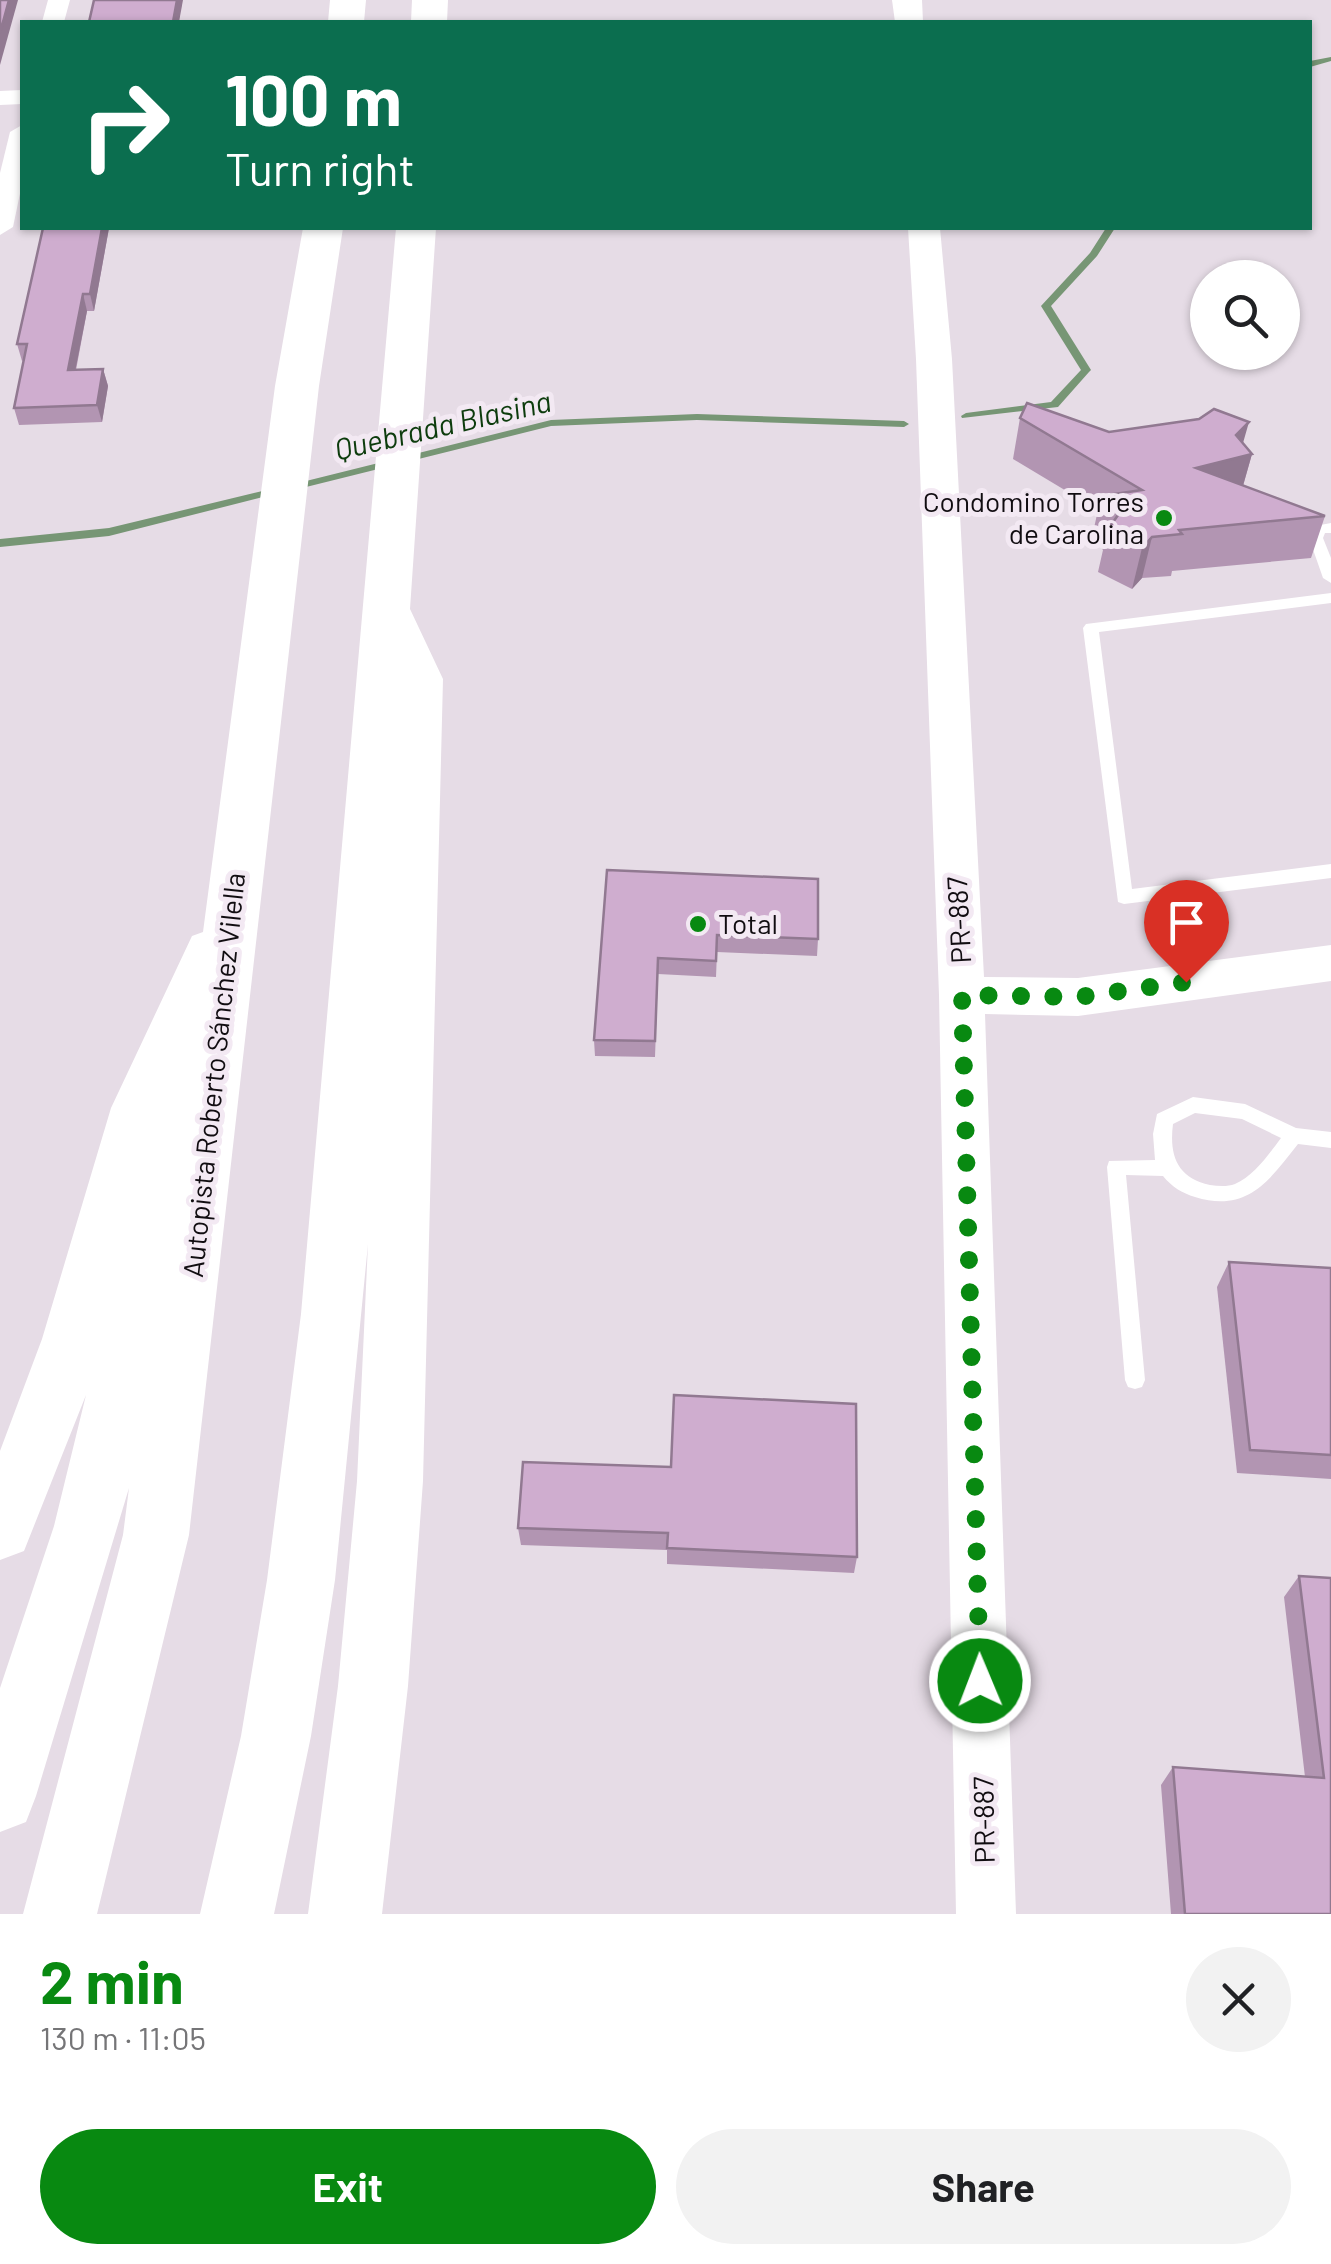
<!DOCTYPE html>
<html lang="en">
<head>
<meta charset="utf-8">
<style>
	body { margin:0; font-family:Barlow,sans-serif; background:#f2f2f2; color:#202124; height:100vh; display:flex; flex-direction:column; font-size:38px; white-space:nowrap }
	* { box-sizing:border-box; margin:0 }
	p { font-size:32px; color:#757577 }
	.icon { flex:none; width:55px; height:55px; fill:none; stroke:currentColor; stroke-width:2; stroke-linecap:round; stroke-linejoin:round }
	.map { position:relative; height:1914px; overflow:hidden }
	.details { display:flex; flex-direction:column; background:#fff; flex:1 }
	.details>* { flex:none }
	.top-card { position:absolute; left:20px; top:20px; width:1292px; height:210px; border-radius:0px; box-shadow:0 2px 8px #0004; background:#0b6e4f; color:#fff; overflow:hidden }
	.fabs { position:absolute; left:1190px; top:260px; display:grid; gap:20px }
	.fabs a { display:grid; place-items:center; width:110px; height:110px; border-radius:50%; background:#fff; box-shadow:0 2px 8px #0004; font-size:50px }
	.pin { position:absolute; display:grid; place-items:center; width:85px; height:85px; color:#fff; margin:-102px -42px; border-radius:50% 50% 50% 0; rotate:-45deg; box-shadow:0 0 10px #0007 }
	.pin .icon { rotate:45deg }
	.me { position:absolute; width:110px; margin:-55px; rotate:359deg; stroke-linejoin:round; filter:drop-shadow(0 0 8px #0008) }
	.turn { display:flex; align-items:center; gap:35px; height:210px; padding:0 40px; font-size:45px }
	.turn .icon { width:130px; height:130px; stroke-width:2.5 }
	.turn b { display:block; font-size:70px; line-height:85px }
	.round { display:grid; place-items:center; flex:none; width:105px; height:105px; border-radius:52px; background:#f2f2f2 }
	.headline { display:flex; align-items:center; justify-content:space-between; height:170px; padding:0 40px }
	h1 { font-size:60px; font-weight:700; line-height:75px; color:#088911 }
	.primary-button { display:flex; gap:20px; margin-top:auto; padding:20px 40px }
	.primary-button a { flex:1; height:115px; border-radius:60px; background:#088911; color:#fff; font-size:40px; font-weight:700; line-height:115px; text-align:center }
	.primary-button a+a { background:#f2f2f2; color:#202124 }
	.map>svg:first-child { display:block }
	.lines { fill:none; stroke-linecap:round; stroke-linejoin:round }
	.stream { fill:#779675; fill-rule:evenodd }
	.service { fill:#fff; fill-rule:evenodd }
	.minor { fill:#fff; fill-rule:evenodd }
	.tertiary { fill:#fff; fill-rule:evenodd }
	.motorway { fill:#fff; fill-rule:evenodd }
	.wall { fill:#b295b2 }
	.shaded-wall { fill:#917991 }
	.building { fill:#cfadcf; stroke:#917991; stroke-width:2.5 }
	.route { stroke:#088911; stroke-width:18; stroke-dasharray:0 32.4 }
	.poi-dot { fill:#088911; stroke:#f3e9f3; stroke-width:4 }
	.labels { text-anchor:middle; stroke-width:10; stroke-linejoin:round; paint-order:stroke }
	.poi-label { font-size:28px; fill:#110d11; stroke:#f3e9f3; text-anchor:end }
	.street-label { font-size:28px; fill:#110d11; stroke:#f3e9f3 }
	.water-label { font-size:30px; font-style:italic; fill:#0d3c0d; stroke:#f3e9f3 }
</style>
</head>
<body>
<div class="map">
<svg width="1331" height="1914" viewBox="0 0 1331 1914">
	<rect width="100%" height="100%" fill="#e6dce6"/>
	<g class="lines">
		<g class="stream">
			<polygon points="1331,57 1331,61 1310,67 1310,61"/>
			<polygon points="1106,228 1115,228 1097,256 1051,306 1091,370 1089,372 1058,407 962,418 961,416 966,413 1051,402 1081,370 1041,306 1090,253"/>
			<polygon points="697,414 904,421 909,424 904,427 697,420 551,426 294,490 289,487 294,484 551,420"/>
			<polygon points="275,488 280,491 279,493 109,536 0,547 0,539 109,528"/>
		</g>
		<g class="service">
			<polygon points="1331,523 1331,533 1325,533 1323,538 1331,558 1331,583 1323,578 1309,538 1315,526"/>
			<polygon points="1331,593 1331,603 1099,632 1132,889 1331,864 1331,878 1124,904 1118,902 1083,628 1086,624"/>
			<path d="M1193 1097 1245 1104 1296 1128 1331 1132V1148L1298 1144C1269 1181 1247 1213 1195 1197 1182 1193 1172 1187 1163 1176L1126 1175 1145 1380 1142 1387 1135 1389 1128 1387 1125 1380 1107 1167 1109 1161 1155 1160 1153 1134 1157 1114ZM1195 1113 1242 1119 1281 1138C1269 1154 1254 1176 1235 1184 1227 1187 1218 1186 1210 1185 1177 1178 1169 1155 1173 1124Z"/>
		</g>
		<g class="minor">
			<polygon points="48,0 70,0 64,22 42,22"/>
			<polygon points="22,90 22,104 0,105 0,91"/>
			<polygon points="22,125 22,184 13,227 0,235 0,173 10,132"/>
		</g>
		<g class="tertiary">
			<polygon points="892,0 922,0 923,22 895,22"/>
			<polygon points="908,228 940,228 952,359 984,977 1078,978 1331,945 1331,981 1078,1016 985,1014 1016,1914 956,1914 939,995 916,359"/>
		</g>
		<g class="motorway">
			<polygon points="330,0 366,0 364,22 328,22"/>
			<polygon points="412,0 448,0 447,22 411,22"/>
			<polygon points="303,228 343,228 319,386 189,1535 97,1914 23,1914 123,1535 129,1488 36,1796 26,1822 0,1832 0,1688 54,1526 86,1395 24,1551 0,1560 0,1451 42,1339 111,1108 192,936 203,932 275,386"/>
			<polygon points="396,228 436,228 410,609 443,679 423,1481 408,1686 382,1914 308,1914 338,1686 357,1481 368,1244 335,1580 311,1736 274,1914 200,1914 241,1736 267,1580 301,1314"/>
		</g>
	</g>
	<g class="wall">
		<polygon points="43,228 109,228 94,311 87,311 76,370 103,369 108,386 102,422 19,425 14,408 24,360 22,361 17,344"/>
		<polygon points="1020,418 1109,432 1243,444 1252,454 1243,486 1325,516 1311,558 1172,571 1171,576 1142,578 1132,589 1098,572 1103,550 1092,537 1098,510 1013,459"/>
		<polygon points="607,870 818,939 817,956 717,952 716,977 658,974 655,1057 595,1056 594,1040"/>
		<polygon points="1229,1262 1331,1268 1331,1479 1237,1473 1217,1287"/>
		<polygon points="523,1462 857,1557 854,1573 667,1564 667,1550 521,1545 518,1528"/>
		<polygon points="1299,1576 1331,1578 1331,1914 1171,1914 1161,1785 1173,1767 1305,1777 1284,1597"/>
	</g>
	<g class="shaded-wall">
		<polygon points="9,0 18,0 0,65 0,33"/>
		<polygon points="177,0 183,0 179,22 173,22"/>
		<polygon points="102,228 109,228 94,311 90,294"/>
		<polygon points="83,294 87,311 72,387 68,370"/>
		<polygon points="103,369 108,386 102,422 97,405"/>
		<polygon points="1249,422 1239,457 1252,454 1240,496 1196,468"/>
		<polygon points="1152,537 1142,578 1132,589 1142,548"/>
	</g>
	<g class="building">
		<polygon points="0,0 9,0 0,33"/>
		<polygon points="94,0 177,0 173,22 89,22"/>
		<polygon points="43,228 102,228 90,294 83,294 68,370 103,369 97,405 14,408 27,344 17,344"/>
		<polygon points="1027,403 1109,432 1199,419 1214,409 1249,422 1236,435 1252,454 1196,468 1325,516 1179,530 1182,534 1152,537 1142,548 1107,531 1118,515 1101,496 1142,490 1020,418"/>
		<polygon points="607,870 818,879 818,939 717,935 716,961 658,958 655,1041 594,1040"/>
		<polygon points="1229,1262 1331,1268 1331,1455 1250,1450"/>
		<polygon points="674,1395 856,1404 857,1557 667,1548 668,1533 518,1528 523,1462 671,1467"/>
		<polygon points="1299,1576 1331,1578 1331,1914 1185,1914 1173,1767 1324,1778"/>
	</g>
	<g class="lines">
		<polyline class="route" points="980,1681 962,995 1078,997 1186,982"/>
	</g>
	<g class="poi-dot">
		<circle cx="1164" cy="518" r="10"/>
		<circle cx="698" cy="924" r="10"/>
	</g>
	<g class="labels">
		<g class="poi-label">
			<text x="1144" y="512">Condomino Torres<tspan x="1144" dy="32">de Carolina</tspan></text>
			<text x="718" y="934" text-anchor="start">Total</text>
		</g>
		<g class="street-label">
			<text transform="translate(959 920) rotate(-93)" y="10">PR-887</text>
			<text transform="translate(214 1075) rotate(-84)" y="10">Autopista Roberto Sánchez Vilella</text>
			<text transform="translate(984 1820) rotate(-91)" y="10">PR-887</text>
		</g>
		<g class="water-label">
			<text transform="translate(443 426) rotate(-13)" y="10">Quebrada Blasina</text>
		</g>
	</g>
</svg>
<div class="fabs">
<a><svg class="icon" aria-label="search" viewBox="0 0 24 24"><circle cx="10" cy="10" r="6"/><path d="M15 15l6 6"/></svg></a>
</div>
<div class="pin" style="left:1186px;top:982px;background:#d93025"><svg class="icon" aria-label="arrive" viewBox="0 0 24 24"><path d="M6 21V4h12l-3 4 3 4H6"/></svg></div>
<svg class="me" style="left:980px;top:1681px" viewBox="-20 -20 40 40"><circle r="17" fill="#088911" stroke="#fff" stroke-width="3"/><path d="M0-11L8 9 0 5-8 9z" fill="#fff"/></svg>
<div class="top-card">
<div class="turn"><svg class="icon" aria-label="right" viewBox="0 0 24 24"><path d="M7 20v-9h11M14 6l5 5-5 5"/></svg><div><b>100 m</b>Turn right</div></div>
</div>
</div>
<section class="details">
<div class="headline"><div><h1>2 min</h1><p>130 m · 11:05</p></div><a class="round"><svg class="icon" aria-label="close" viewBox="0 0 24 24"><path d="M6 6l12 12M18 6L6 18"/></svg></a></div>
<div class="primary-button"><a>Exit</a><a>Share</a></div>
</section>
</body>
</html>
